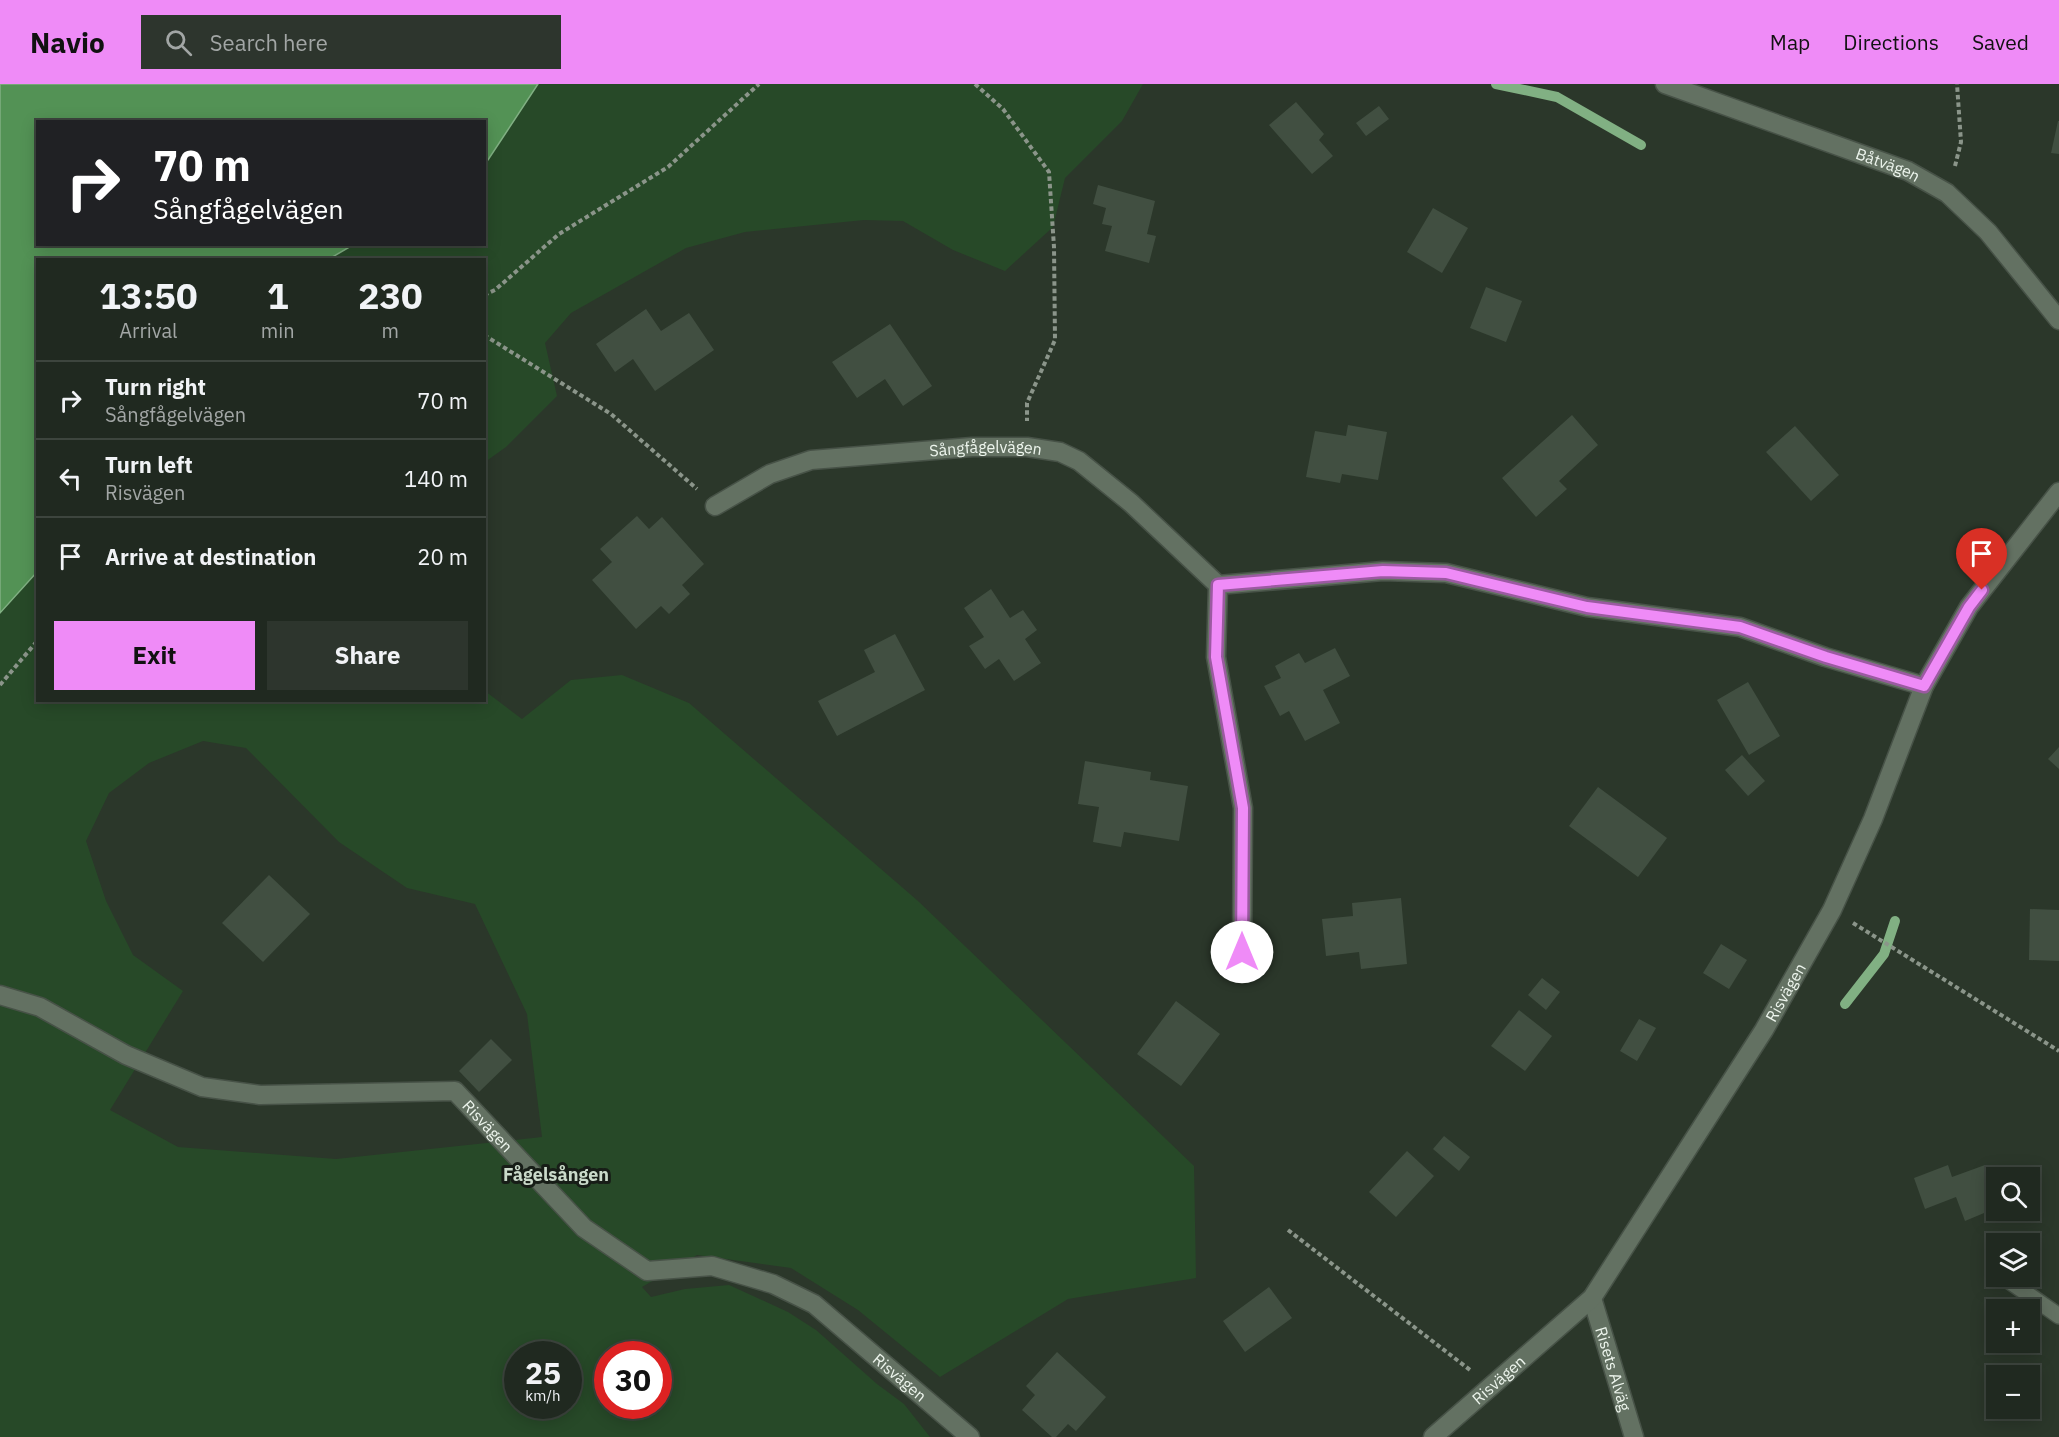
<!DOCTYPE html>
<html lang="en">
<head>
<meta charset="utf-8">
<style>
	body { margin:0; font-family:"IBM Plex Sans",sans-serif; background:#2d352d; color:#f1f3f6; height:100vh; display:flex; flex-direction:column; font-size:22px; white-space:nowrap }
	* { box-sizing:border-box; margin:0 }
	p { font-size:20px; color:#a2a6a5 }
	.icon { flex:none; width:33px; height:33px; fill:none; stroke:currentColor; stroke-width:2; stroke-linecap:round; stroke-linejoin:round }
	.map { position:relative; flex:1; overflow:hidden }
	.panel { position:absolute; left:36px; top:174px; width:450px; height:444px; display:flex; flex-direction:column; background:#202920; border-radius:0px; box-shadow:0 3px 15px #0003,0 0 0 2px #3d453e }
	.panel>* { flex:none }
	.hud { position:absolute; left:36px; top:36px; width:450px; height:126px; border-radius:0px; box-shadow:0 3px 15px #0003,0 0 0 2px #3d453e; background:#202124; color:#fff; overflow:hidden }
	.controls { position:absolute; left:1986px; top:1083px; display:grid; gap:12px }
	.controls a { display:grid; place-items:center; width:54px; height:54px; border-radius:0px; background:#202920; box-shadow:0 3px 15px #0003,0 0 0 2px #3d453e; font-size:30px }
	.speed { position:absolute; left:504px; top:1257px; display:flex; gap:12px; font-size:30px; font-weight:700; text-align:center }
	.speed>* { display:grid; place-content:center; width:78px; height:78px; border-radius:50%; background:#202920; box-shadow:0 3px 15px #0003,0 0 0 2px #3d453e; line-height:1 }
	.speed small { font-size:15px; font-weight:400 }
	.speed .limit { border:9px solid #d22; background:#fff; color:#111 }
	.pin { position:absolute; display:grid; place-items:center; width:51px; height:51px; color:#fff; margin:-62px -26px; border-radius:50% 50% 50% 0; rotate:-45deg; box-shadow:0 0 6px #0007 }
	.pin .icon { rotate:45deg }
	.me { position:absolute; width:66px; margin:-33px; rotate:0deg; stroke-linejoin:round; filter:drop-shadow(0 0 4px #0008) }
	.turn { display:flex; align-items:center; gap:21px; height:126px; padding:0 18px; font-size:27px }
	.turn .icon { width:78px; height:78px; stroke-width:2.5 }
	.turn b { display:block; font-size:42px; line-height:51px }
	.eta { display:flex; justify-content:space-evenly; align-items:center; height:102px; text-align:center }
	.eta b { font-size:36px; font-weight:700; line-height:42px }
	.action { display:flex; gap:12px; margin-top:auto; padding:12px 18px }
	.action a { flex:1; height:69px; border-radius:0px; background:#ef8bf7; color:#111; font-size:24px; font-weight:700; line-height:69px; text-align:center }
	.action a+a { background:#2d352d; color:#f1f3f6 }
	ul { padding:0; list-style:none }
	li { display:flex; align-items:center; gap:18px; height:78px; padding:0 18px; border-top:2px solid #3d453e }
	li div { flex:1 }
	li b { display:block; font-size:22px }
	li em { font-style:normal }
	header { display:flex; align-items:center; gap:36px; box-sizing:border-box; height:84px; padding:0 30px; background:#ef8bf7; color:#111 }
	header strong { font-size:28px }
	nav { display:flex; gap:33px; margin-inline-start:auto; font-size:21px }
	.search { width:420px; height:54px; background:#2d352d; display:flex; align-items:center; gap:15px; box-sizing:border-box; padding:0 21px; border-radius:0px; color:#a2a6a5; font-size:22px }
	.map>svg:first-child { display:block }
	.green { fill:#274928; fill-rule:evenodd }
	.water { fill:#539255; stroke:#81b083; stroke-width:1.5 }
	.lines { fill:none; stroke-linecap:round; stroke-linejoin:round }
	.stream { stroke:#81b083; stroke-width:10 }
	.building { fill:#414f41 }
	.lane-casing { stroke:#475247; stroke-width:18 }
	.street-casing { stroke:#475247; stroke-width:21 }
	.path { stroke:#8b958a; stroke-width:4; stroke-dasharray:4.5 3; stroke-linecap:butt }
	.lane { stroke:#637162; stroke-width:15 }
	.street { stroke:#637162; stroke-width:18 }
	.route-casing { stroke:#9b5aa1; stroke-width:15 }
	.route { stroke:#ef8bf7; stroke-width:10 }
	.labels { text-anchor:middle; stroke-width:6; stroke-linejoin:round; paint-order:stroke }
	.street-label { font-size:16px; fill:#edf5ed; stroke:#171d17 }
	.neighbourhood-label { font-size:18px; font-weight:bold; fill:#cadaca; stroke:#171d17 }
</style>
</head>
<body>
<header>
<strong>Navio</strong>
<div class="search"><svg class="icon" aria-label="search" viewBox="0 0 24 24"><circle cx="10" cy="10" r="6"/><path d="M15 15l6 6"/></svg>Search here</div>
<nav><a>Map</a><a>Directions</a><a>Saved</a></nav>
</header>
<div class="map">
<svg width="2059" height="1353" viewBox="0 0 2059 1353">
	<rect width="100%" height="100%" fill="#2b372a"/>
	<g class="green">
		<polygon points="538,0 1143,0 1122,37 1065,94 1053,143 1005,187 953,166 903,137 864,136 745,148 686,164 571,229 545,259 557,312 506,363 485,378 484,176 329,176 353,161 484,160 485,78 488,76"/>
		<path d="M37 488 38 616H484L485 607 522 635 571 596 622 591 689 619 918 817 1194 1082 1196 1194 1068 1215 940 1293 858 1226 791 1184 697 1171 642 1203 651 1213 685 1205 729 1201 788 1228 816 1246 877 1300 904 1320 930 1353H0V529ZM203 657 246 664 339 758 407 804 475 820 527 930 542 1053 336 1075 178 1063 110 1026 183 907 133 871 106 817 86 757 109 709 149 679ZM518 1270H568V1322H518ZM608 1270H658V1322H608Z"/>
	</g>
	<polygon class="water" points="0,0 538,0 488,76 485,78 484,38 38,38 38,160 353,161 329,175 38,176 37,488 0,529"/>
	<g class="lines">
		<g class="stream">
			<polyline points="1496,0 1557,13 1641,61"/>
			<polyline points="1845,920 1884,870 1895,837"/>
		</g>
	</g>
	<g class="building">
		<polygon points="1296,18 1324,50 1319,56 1333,72 1312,90 1269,41"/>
		<polygon points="1379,22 1389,35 1366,52 1356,39"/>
		<polygon points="2058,37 2059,37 2059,70 2051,69"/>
		<polygon points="1098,101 1155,117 1147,150 1156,152 1149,179 1105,167 1112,142 1102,140 1106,124 1093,120"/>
		<polygon points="1433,124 1468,144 1442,189 1407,168"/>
		<polygon points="1486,203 1522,217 1506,258 1470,244"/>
		<polygon points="646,225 661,247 689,229 714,266 655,307 633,275 615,288 596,260"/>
		<polygon points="890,240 932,302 903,322 885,295 857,314 832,278"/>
		<polygon points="1572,331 1598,361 1559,397 1567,405 1536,433 1502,394"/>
		<polygon points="1348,341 1387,348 1378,396 1342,390 1340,399 1306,393 1315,347 1346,352"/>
		<polygon points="1795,342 1839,391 1811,417 1766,368"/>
		<polygon points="637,432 649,445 662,433 704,480 682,501 690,510 669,530 661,522 636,545 592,496 612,478 600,465"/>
		<polygon points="991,505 1010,534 1023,526 1037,546 1025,555 1041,579 1014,597 999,575 985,585 969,562 984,553 964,524"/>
		<polygon points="895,550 925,606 837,652 818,617 875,588 864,566"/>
		<polygon points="1335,564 1350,592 1323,606 1340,639 1305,657 1289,627 1280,632 1264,602 1281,594 1275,582 1299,569 1305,579"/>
		<polygon points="1748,598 1780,652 1749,671 1717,616"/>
		<polygon points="2059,663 2059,685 2048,675"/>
		<polygon points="1742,671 1765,697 1748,712 1725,686"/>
		<polygon points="1085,677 1151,688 1150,696 1188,702 1179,757 1124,748 1121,763 1093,758 1099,723 1078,720"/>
		<polygon points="1598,703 1667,754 1638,793 1569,742"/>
		<polygon points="269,791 310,830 263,878 222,839"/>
		<polygon points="1401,814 1407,880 1361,885 1359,868 1326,872 1322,835 1353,832 1352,819"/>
		<polygon points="2030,825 2059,826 2059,877 2029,876"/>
		<polygon points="1721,860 1747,876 1729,905 1703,889"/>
		<polygon points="1542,894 1560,908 1546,926 1528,911"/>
		<polygon points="1176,917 1220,950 1181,1002 1137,970"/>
		<polygon points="1519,926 1552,952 1525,987 1491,962"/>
		<polygon points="1639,935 1656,944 1637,977 1620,967"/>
		<polygon points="491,955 512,976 479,1008 459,987"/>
		<polygon points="1444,1052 1470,1073 1459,1087 1433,1065"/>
		<polygon points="1407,1067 1434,1092 1396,1133 1369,1108"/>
		<polygon points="1948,1081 1952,1093 1985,1081 1996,1113 1996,1124 1965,1137 1956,1113 1925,1125 1914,1094"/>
		<polygon points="1269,1203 1292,1234 1245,1268 1223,1237"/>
		<polygon points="1057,1268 1106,1313 1076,1347 1068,1340 1056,1353 1052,1353 1022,1326 1035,1311 1026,1302"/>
	</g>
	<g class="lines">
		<defs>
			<polyline id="lane" points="2002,1192 2059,1232"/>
			<g id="street">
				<path id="s1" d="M1665 0 1908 87 1947 109 1988 148 2059 236"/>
				<path id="s2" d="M715 422 770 390 811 376 972 363H1027L1060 368 1079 377 1131 419 1218 501"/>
				<polyline points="1242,868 1243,724 1216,573 1218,501 1383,487 1446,489 1587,523 1740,543 1825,573 1924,602"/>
				<path id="s3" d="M0 911 40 923 126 971 202 1003 260 1011 455 1007 584 1144 647 1187 712 1182 773 1200 814 1220 970 1353"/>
				<path id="s4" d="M1592 1214 1634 1353"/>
				<path id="s5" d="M1433 1353 1592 1214 1764 946 1832 826 1873 735 1924 602 1969 523 2059 408"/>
			</g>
		</defs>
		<use href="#lane" class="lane-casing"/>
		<use href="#street" class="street-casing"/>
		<g class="path">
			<polyline points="975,0 1003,25 1049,88 1054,163 1055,256 1027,319 1027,337"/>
			<polyline points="1955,82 1961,58 1957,0"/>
			<polyline points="484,211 495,206 559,150 668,83 759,0"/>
			<polyline points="484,251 611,330 697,405"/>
			<polyline points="0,601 38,556"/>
			<polyline points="1853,839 2059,967"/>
			<polyline points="1288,1146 1470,1286"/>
		</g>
		<use href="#lane" class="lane"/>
		<use href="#street" class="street"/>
	</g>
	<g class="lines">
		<defs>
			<polyline id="route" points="1242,868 1243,724 1216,573 1218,501 1383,487 1446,489 1587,523 1740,543 1826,573 1924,602 1969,523 1982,506"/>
		</defs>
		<use href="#route" class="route-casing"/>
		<use href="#route" class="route"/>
	</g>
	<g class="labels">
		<g class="street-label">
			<text dy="6" stroke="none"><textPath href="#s1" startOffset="237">Båtvägen</textPath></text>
			<text dy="6" stroke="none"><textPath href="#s2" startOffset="282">Sångfågelvägen</textPath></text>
			<text dy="6" stroke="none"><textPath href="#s5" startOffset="573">Risvägen</textPath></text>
			<text dy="6" stroke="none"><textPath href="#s3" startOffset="524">Risvägen</textPath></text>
			<text dy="6" stroke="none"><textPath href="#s4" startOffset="74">Risets Alväg</textPath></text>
			<text dy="6" stroke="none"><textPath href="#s3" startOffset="1028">Risvägen</textPath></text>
			<text dy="6" stroke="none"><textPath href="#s5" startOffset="87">Risvägen</textPath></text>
		</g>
		<g class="neighbourhood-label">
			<text x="556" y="1097">Fågelsången</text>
		</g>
	</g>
</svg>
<div class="controls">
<a><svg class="icon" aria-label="search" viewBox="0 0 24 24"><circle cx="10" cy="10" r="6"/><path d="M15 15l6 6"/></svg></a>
<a><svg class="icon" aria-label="layers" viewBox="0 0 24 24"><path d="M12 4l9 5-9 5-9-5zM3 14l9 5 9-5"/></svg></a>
<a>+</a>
<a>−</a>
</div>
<div class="speed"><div>25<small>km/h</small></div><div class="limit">30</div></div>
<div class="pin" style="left:1982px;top:506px;background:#d93025"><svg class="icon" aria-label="arrive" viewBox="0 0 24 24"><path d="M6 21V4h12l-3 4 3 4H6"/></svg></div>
<svg class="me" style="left:1242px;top:868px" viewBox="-20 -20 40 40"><circle r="19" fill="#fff"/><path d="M0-13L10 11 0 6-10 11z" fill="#ef8bf7"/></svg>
<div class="hud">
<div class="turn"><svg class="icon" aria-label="right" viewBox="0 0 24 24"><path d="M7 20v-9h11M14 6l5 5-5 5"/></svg><div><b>70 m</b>Sångfågelvägen</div></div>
</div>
<section class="panel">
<div class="eta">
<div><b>13:50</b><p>Arrival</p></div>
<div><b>1</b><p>min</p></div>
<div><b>230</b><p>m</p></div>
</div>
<ul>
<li><svg class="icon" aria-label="right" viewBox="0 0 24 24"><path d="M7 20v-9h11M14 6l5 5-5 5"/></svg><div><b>Turn right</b><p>Sångfågelvägen</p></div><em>70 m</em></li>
<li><svg class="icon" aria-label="left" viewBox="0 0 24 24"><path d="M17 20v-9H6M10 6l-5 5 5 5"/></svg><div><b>Turn left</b><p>Risvägen</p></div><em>140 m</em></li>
<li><svg class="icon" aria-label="arrive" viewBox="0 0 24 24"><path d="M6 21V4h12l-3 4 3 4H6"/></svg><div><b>Arrive at destination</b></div><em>20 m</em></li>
</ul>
<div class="action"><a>Exit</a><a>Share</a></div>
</section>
</div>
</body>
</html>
